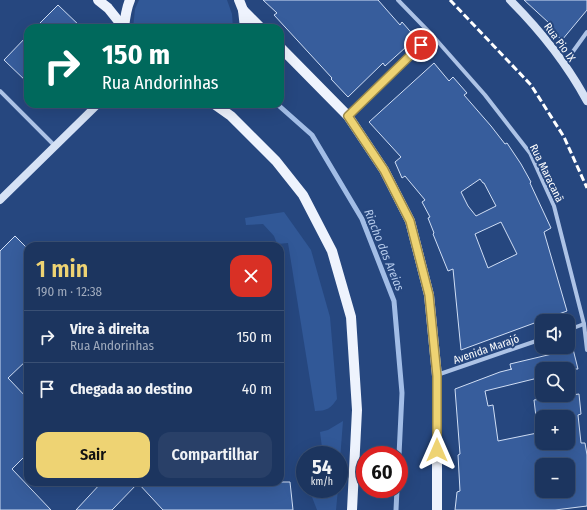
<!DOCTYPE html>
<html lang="pt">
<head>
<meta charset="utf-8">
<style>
	body { margin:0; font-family:"Fira Sans Condensed",sans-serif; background:#294068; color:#f1f3f6; height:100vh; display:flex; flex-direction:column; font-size:15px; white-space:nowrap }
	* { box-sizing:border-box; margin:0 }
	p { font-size:13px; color:#a0abbd }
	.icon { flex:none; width:22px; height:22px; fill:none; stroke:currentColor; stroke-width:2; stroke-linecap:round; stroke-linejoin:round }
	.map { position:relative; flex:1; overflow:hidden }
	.details { position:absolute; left:24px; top:242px; width:260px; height:244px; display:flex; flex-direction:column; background:#1c355f; border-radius:12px; box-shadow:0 4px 16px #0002,0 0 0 1px #3a5074 }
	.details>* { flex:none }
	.banner { position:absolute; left:24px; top:24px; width:260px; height:84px; border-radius:12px; box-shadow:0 4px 16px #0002,0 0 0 1px #3a5074; background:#00695c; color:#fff; overflow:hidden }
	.fabs { position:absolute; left:535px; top:314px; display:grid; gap:8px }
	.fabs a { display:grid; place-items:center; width:40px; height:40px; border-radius:8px; background:#1c355f; box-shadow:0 4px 16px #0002,0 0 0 1px #3a5074; font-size:20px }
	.speed { position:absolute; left:296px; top:446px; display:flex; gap:8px; font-size:20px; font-weight:700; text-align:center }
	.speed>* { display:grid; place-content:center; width:52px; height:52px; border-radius:50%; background:#1c355f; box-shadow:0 4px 16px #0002,0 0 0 1px #3a5074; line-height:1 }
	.speed small { font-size:10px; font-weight:400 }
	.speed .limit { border:6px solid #d22; background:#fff; color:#111 }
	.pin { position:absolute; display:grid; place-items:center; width:34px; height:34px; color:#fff; margin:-17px; border:2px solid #fff; border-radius:50%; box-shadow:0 1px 4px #0007 }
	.me { position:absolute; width:44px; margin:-22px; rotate:0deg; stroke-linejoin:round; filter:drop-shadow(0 0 3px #0008) }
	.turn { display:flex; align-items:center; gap:14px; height:84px; padding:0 12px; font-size:18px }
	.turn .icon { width:52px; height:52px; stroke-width:2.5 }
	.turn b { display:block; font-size:28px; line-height:34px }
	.round { display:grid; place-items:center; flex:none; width:42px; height:42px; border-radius:12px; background:#294068 }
	.overview { display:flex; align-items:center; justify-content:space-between; height:68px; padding:0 12px }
	h1 { font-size:24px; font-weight:600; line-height:30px; color:#eed373 }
	.primary-button { display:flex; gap:8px; margin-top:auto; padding:8px 12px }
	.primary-button a { flex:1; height:46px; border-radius:12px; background:#eed373; color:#111; font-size:16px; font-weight:600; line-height:46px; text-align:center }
	.primary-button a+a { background:#294068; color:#f1f3f6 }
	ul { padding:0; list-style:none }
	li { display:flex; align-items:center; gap:12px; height:52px; padding:0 12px; border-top:1px solid #3a5074 }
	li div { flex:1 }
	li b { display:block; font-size:15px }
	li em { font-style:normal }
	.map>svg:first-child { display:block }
	.green { fill:#315897 }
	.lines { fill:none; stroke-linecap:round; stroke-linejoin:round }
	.stream { stroke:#a2bde6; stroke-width:5 }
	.building { fill:#375d9c; stroke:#d0def5; fill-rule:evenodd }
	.street { stroke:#adc3e6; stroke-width:4 }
	.secondary { stroke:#d6e2f5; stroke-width:8 }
	.primary { stroke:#eef3fd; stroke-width:10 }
	.rail { stroke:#fff; stroke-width:3; stroke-dasharray:7 3; stroke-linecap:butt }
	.route-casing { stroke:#9b894b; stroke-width:10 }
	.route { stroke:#eed373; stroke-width:7 }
	.labels { text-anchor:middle; stroke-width:4; stroke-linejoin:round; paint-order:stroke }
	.street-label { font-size:11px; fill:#fff; stroke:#26477f }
	.water-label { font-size:12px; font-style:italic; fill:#b8cded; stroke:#26477f }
</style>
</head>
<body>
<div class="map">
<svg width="587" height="510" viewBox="0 0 587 510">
	<rect width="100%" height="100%" fill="#26477f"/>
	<g class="green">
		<polygon points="139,0 227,0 232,14 233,28 133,28 135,9"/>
		<path d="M284 212 311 250 330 317 337 399C331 408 327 411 315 411L288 243 277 244 274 236 263 224 246 225 245 218Z"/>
		<polygon points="343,421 339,473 339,455 323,455 320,432 328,430"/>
		<polygon points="324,489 338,489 336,510 317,510 312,497"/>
	</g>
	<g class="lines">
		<g class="stream">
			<polyline points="277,104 312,135 362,219 394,301 402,393 399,455"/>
			<polyline points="396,510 397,489"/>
		</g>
	</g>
	<g class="building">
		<polygon points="263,0 378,0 400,25 402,22 416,38 385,66 383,63 348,97 331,79 332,78 274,15 277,13"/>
		<polygon points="524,0 587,0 587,10 562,40 546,26 549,23"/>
		<polygon points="58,5 82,28 35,28"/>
		<polygon points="28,35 28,83 4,60"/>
		<path d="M434 63 449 81 453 77 467 93 464 95 491 126 505 144 507 143 521 164 531 182 530 183 551 228 544 232 567 311 461 350 453 269 448 271 433 234 434 233 428 218 430 217 422 202 425 200 405 176 402 178 395 162 401 157 369 122ZM480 179 483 183H484L496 206 476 216 468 206 461 192ZM501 222 517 254 488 268 475 234Z"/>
		<polygon points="15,236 28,249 28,359 8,378 28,399 28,453 12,469 51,510 0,510 0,251"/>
		<path d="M573 349 578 369H542V377L485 391 488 406 493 405 498 441 542 432V443H568V417H536L534 400 579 394 581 414 578 415 581 443H585L587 455V506L555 510H455L457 492 460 491 458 455 460 454 455 389 500 372 512 369H511L510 364ZM536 465H568V491H541Z"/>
		<polygon points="102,482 290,482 293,510 163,510 138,483 112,510 76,510"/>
	</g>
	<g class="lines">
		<g class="street">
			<polyline points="398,0 432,35 485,95 530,153 554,206 584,324 587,350"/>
			<polyline points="564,64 587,32"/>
			<polyline points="0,91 55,146"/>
			<polyline points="348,116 432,35"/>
			<polyline points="568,330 584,324"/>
			<polyline points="437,375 542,339"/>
		</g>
		<g class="secondary">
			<path d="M510 0C540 30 567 64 587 101"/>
			<polyline points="0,200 98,104"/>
		</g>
		<g class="primary">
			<polyline points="98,0 108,8 124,28"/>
			<polyline points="239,0 243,10 245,28"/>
			<polyline points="243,10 261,28"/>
			<path d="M124 28C125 18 126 9 130 0"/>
			<polyline points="280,47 348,116 384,170 410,221 429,295 437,376 437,510"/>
			<polyline points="214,104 231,116 276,161 303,195 332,251 351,317 357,410 352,510"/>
		</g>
		<polyline class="rail" points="450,0 531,85 564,137 587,188"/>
	</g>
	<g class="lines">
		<defs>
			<polyline id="route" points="421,45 348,116 384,170 410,221 429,295 437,376 437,450"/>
		</defs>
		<use href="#route" class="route-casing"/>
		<use href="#route" class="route"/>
	</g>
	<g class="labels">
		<g class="street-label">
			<text transform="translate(560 42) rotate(54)" y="4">Rua Pio IX</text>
			<text transform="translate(547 173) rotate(64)" y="4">Rua Maracanã</text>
			<text transform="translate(486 349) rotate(-19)" y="4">Avenida Marajó</text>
		</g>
		<g class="water-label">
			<text transform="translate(384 250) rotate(68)" y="4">Riacho das Areias</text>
		</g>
	</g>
</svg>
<div class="fabs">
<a><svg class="icon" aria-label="sound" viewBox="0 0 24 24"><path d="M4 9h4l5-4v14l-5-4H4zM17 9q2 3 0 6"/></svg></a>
<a><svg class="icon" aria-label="search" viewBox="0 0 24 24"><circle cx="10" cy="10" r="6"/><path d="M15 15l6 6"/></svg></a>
<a>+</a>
<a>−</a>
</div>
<div class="speed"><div>54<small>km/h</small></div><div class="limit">60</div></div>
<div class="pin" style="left:421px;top:45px;background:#d93025"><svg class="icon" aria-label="arrive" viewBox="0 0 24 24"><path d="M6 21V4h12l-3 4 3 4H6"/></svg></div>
<svg class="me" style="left:437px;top:450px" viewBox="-20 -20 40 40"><path d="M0-17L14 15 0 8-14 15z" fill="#eed373" stroke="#fff" stroke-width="4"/></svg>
<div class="banner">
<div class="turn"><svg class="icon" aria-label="right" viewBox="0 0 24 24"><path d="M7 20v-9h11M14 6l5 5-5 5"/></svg><div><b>150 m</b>Rua Andorinhas</div></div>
</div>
<section class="details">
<div class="overview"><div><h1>1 min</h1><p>190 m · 12:38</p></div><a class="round" style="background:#d93025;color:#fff"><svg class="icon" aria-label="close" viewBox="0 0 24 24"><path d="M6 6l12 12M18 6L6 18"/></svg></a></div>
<ul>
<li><svg class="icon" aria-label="right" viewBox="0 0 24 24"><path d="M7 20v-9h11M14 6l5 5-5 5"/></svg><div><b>Vire à direita</b><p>Rua Andorinhas</p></div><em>150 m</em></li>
<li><svg class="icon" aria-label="arrive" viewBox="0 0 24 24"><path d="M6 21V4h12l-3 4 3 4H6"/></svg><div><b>Chegada ao destino</b></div><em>40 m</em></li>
</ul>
<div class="primary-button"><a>Sair</a><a>Compartilhar</a></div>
</section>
</div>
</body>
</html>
